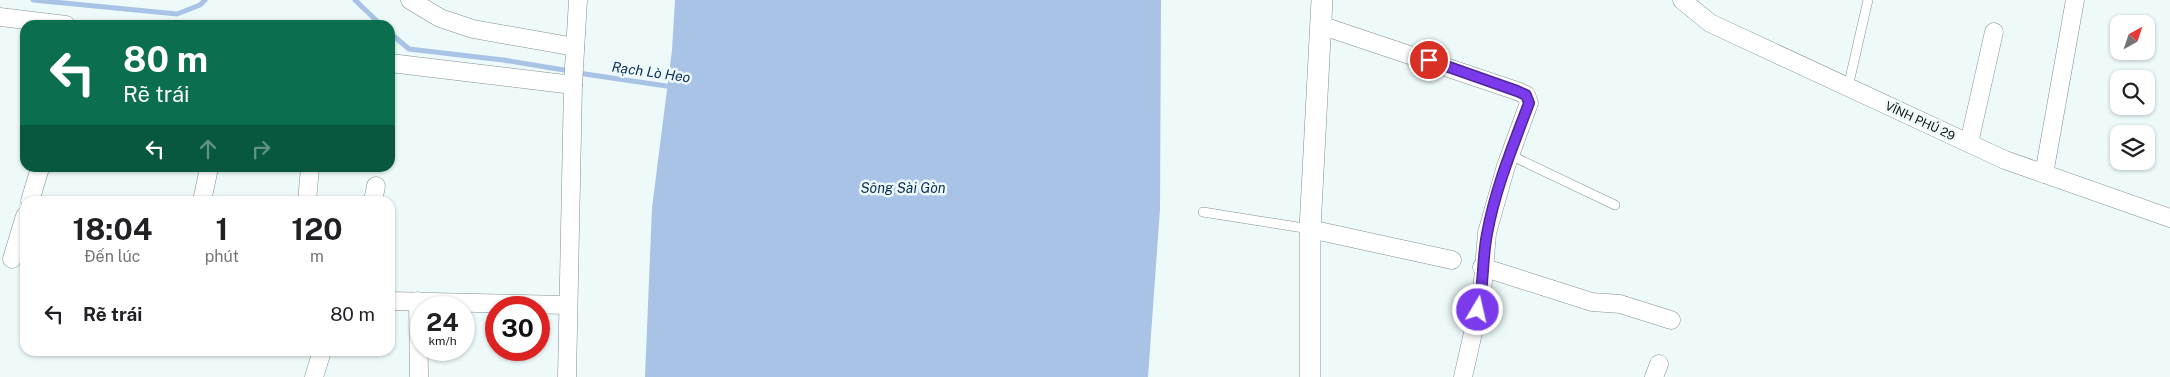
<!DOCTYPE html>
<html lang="vi">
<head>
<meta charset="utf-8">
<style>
	body { margin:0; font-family:"Public Sans",sans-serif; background:#f2f2f2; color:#202124; height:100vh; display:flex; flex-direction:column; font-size:19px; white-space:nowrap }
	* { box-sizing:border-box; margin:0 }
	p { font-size:16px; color:#757577 }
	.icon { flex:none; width:28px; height:28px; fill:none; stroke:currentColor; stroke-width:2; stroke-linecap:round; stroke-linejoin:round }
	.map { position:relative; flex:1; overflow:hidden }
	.panel { position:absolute; left:20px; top:196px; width:375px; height:160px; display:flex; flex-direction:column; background:#fff; border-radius:15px; box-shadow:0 1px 4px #0004 }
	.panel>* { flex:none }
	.banner { position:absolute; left:20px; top:20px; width:375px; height:152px; border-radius:15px; box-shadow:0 1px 4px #0004; background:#0b6e4f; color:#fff; overflow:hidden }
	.needle { width:32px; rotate:40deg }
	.buttons { position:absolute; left:2110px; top:15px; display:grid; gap:10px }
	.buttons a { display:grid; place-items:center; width:45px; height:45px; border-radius:10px; background:#fff; box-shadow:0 1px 4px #0004; font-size:25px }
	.speed { position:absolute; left:410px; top:296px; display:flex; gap:10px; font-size:25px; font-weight:700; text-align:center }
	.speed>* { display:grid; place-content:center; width:65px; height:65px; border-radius:50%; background:#fff; box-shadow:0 1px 4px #0004; line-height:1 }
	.speed small { font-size:12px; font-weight:400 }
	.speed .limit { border:8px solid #d22; background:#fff; color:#111 }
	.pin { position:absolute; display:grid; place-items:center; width:42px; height:42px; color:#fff; margin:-21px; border:2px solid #fff; border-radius:50%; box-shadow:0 1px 5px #0007 }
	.me { position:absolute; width:55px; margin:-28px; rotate:9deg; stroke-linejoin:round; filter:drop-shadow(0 0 4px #0008) }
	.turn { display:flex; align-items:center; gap:18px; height:105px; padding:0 20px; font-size:22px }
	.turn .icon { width:65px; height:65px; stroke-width:2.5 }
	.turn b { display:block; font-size:35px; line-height:42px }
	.lanes { display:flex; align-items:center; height:48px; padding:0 20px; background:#0003; justify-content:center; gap:25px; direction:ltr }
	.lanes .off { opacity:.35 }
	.eta { display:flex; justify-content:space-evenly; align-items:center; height:85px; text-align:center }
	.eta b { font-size:30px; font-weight:700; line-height:35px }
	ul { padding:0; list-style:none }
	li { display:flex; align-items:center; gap:15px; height:65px; padding:0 20px }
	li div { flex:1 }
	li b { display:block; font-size:19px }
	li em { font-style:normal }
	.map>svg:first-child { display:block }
	.water { fill:#a8c3e6 }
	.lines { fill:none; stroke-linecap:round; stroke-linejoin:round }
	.stream { stroke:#a8c3e6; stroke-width:5 }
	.service-casing { stroke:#848f8f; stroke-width:10 }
	.minor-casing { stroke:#848f8f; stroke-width:19 }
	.tertiary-casing { stroke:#848f8f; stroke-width:22 }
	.service { stroke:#fff; stroke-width:9 }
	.minor { stroke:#fff; stroke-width:18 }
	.tertiary { stroke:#fff; stroke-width:21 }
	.route-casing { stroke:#51269a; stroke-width:12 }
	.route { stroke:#7c3aed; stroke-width:9 }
	.labels { text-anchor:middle; stroke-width:5; stroke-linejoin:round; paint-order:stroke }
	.street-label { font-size:12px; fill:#101414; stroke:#eefafa }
	.water-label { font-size:14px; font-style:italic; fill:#082e59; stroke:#eefafa }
</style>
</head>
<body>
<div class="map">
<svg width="2170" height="377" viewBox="0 0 2170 377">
	<rect width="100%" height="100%" fill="#eefafa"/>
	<polygon class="water" points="675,0 1161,0 1160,209 1148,377 645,377 652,208 672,50"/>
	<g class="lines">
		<g class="stream">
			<polyline points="33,0 177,14 200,5 205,0"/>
			<polyline points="355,0 381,25"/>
			<polyline points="390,33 409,49 503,60 570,71"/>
			<polyline points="578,73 673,87"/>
		</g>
		<defs>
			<g id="service">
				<polyline points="1848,87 1868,0"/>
				<polyline points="1510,155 1615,205"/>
				<polyline points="1203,212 1310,229"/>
			</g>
			<g id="minor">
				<polyline points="410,0 440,18 473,29 575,47"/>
				<polyline points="1682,0 1710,23 2005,160 2170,218"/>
				<polyline points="0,17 66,25"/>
				<polyline points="1320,25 1517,91 1526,95 1529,103 1506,166 1487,233 1482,293 1463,377"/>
				<polyline points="390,63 573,85"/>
				<polyline points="1969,143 1994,32"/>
				<polyline points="2044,174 2075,0"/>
				<polyline points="30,201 40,168"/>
				<polyline points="202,201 209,168"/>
				<polyline points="307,201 310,168"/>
				<polyline points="373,201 376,186"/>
				<polyline points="1310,229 1452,260"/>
				<polyline points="12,259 25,216"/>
				<polyline points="1482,267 1592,302 1620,304 1671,320"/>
				<polyline points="390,301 568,305"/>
				<polyline points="418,301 419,377"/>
				<polyline points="314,377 322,351"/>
				<polyline points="567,377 573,85 578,0"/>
				<polyline points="1654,377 1659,364"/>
			</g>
			<polyline id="tertiary" points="1310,377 1310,229 1322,0"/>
		</defs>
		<use href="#service" class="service-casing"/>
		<use href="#minor" class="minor-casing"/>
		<use href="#tertiary" class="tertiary-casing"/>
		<use href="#service" class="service"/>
		<use href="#minor" class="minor"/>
		<use href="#tertiary" class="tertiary"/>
	</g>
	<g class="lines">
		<defs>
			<path id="route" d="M1429 60 1517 91 1526 95 1529 103C1513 146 1495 189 1487 234 1482 259 1484 285 1478 310"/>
		</defs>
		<use href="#route" class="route-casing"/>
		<use href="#route" class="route"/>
	</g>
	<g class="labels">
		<g class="street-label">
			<text transform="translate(1920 121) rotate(25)" y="4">VĨNH PHÚ 29</text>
		</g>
		<g class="water-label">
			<text transform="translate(651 72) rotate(8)" y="5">Rạch Lò Heo</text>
			<text x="903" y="193">Sông Sài Gòn</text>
		</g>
	</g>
</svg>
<div class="buttons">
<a><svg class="needle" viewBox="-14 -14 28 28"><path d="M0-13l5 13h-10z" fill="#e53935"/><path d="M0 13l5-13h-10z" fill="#757577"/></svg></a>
<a><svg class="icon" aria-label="search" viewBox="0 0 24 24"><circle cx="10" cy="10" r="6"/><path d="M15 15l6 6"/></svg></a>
<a><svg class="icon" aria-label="layers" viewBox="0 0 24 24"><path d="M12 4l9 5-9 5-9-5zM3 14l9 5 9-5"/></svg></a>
</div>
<div class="speed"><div>24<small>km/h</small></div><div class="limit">30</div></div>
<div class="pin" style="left:1429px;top:60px;background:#d93025"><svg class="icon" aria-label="arrive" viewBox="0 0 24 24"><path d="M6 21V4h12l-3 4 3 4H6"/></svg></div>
<svg class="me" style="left:1478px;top:310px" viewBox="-20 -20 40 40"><circle r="17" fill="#7c3aed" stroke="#fff" stroke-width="3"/><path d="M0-11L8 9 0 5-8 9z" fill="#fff"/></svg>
<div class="banner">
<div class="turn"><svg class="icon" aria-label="left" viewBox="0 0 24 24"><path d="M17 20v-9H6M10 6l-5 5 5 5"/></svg><div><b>80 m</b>Rẽ trái</div></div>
<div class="lanes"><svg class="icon" aria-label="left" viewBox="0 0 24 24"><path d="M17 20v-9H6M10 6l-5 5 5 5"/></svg><svg class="icon off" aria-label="ahead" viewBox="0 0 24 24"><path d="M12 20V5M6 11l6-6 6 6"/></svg><svg class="icon off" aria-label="right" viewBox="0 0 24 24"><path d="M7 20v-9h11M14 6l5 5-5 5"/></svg></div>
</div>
<section class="panel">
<div class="eta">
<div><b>18:04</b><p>Đến lúc</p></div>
<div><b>1</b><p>phút</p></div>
<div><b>120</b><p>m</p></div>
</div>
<ul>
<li><svg class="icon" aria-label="left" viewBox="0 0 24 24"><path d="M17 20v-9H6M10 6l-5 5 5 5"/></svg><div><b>Rẽ trái</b></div><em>80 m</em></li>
</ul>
</section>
</div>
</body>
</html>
